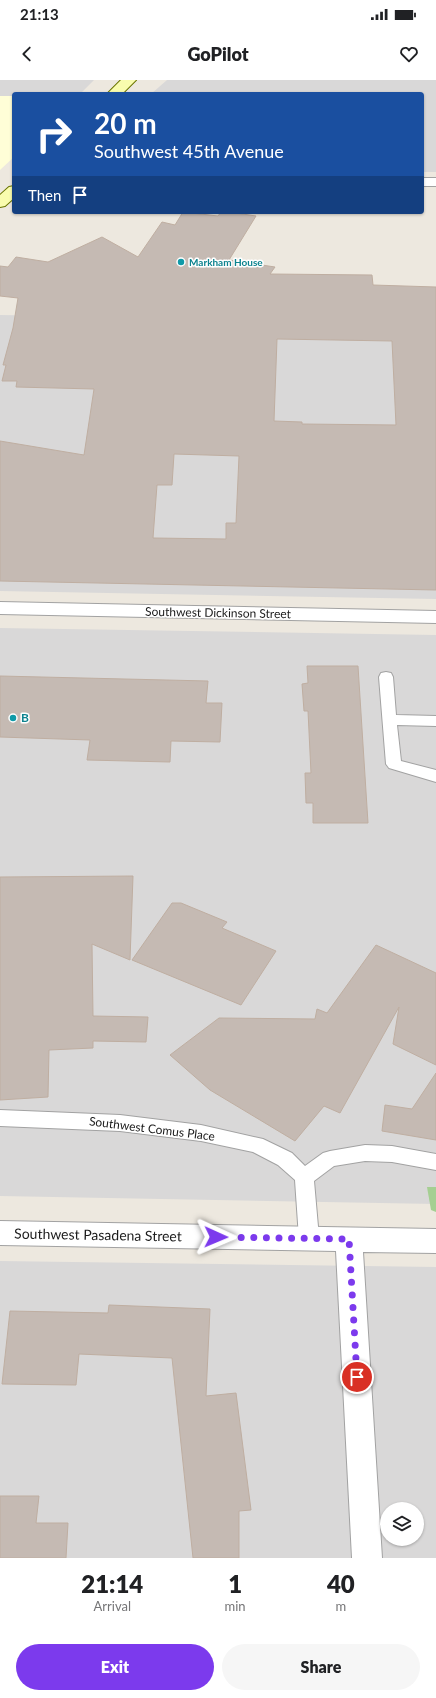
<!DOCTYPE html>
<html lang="en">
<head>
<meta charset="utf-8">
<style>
	body { margin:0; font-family:Lato,sans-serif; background:#f6f6f6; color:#202124; height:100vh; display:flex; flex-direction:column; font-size:15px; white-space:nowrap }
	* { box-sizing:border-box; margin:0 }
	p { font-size:13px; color:#757577 }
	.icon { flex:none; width:22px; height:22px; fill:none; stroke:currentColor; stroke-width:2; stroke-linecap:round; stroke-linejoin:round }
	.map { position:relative; height:1478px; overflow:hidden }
	.sheet { display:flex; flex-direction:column; background:#fff; flex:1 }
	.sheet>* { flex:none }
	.top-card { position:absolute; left:12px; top:12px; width:412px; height:122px; border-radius:4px; box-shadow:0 1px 3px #0004; background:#1a4fa0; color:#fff; overflow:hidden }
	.buttons { position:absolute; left:380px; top:1422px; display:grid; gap:8px }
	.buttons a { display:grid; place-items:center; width:44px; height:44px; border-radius:50%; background:#fff; box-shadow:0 1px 3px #0004; font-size:20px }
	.pin { position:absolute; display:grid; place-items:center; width:34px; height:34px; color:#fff; margin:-17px; border:2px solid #fff; border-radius:50%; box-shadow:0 1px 4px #0007 }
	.me { position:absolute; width:44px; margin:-22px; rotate:91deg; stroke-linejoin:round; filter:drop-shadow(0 0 3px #0008) }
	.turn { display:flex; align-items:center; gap:14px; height:84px; padding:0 16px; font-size:18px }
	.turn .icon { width:52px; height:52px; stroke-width:2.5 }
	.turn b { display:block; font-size:28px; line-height:34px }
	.then { display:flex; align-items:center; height:38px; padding:0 16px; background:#0003; gap:8px; font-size:15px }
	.eta { display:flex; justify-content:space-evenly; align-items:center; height:68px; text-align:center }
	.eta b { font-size:24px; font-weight:800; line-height:28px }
	.primary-button { display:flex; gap:8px; margin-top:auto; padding:8px 16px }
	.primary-button a { flex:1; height:46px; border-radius:24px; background:#7c3aed; color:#fff; font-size:16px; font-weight:800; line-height:46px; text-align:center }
	.primary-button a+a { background:#f6f6f6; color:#202124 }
	.status { display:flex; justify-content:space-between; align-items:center; height:28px; padding:0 20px; background:#fff; direction:ltr }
	.status svg { height:11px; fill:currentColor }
	header { display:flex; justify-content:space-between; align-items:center; height:52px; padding:0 16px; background:#fff; font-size:18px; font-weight:800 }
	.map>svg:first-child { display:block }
	.residential { fill:#d9d8d8; fill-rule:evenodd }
	.education { fill:#fffed7 }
	.forest { fill:#a5cf92 }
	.building { fill:#c5bab3; stroke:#bfaea1; fill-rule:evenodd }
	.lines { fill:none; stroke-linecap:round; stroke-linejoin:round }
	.lane-casing { stroke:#a2a2a2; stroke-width:2 }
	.street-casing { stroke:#a2a2a2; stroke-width:2 }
	.secondary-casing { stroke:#697400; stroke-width:2 }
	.lane { fill:#fff; fill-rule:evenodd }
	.street { fill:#fff; fill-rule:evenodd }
	.secondary { fill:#f9fcae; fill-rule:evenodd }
	.route { stroke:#7c3aed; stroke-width:7; stroke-dasharray:0 12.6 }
	.culture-dot { fill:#0f9aa8; stroke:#fff; stroke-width:1.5 }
	.labels { text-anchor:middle; stroke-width:3; stroke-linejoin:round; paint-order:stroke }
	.far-culture-label { font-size:10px; font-weight:bold; fill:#0d838f; stroke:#fff; text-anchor:start }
	.street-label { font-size:12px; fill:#1b1b1b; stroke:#fff }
	.culture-label { font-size:12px; font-weight:bold; fill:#0d838f; stroke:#fff; text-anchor:start }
	.near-street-label { font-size:14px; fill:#1b1b1b; stroke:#fff }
</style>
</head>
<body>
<div class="status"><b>21:13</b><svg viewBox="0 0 49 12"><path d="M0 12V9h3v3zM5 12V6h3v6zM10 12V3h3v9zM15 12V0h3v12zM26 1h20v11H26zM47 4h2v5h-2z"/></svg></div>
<header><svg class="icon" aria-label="back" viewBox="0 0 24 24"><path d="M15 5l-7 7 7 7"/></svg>GoPilot<svg class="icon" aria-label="heart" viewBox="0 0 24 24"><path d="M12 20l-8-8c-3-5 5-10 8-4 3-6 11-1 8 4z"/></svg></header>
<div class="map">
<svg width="436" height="1478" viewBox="0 0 436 1478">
	<rect width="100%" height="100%" fill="#ede8df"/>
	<g class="residential">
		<polygon points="0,0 94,0 80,14 14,14 14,16 0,16"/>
		<polygon points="167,0 436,0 436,92 422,92 422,14 151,14"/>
		<polygon points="0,235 436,242 436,519 0,511"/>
		<polygon points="0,548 436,555 436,1124 0,1116"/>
		<path d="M0 1181 436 1187V1478H0ZM387 1429H417V1459H387Z"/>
	</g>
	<polygon class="education" points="0,16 14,16 14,77 0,90"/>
	<polygon class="forest" points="427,1107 436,1107 436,1132 431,1130"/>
	<g class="building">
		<path d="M183 132 218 136 221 132H229L256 136 229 180 275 187 270 194 372 195 373 205 436 207V510L0 501V361L84 375 94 309 16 307 17 301H2L6 285H3L13 248 18 218 0 216V186L8 187 16 177 48 182 102 157 138 177 162 142 175 145ZM277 259 392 261 396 345 302 344V342L274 341ZM174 374 239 376 236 443H226V459L153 458 157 405H172Z"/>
		<polygon points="307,586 358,586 368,743 313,743 313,723 306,723 305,693 311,693 308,631 304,631 302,604 308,603"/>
		<polygon points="0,596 208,601 206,623 222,623 220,662 171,661 170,682 87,680 90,660 0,657"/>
		<polygon points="133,796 130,880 92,864 93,936 148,937 146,962 93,961 93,968 49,970 48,1017 0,1020 0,797"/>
		<polygon points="172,823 181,823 227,842 222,848 276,871 241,925 132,880"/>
		<polygon points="376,865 436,893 436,985 393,964 399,927 340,1033 324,1026 295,1061 210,1010 170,975 219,938 315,939 317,929 327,933"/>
		<polygon points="436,993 436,1060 382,1051 385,1025 412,1029"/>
		<polygon points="109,1225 210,1229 206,1316 236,1313 251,1430 239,1431 239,1478 193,1478 172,1278 79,1274 76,1305 2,1304 10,1231 108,1233"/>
		<polygon points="0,1416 39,1416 36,1443 68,1443 66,1478 0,1478"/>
	</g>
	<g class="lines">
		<defs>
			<g id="lane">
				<polygon points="386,592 391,593 393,597 396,635 436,636 436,646 397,645 401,681 436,690 436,702 389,688 386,684 379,597 381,593"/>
				<polygon points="0,1030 120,1035 201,1045 263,1059 292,1073 305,1086 323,1073 330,1071 365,1065 392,1066 436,1074 436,1090 392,1082 365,1081 334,1086 314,1101 319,1158 316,1164 309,1167 302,1164 299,1158 295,1100 278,1085 253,1072 201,1061 120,1051 0,1046"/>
			</g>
			<g id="street">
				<rect x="422" y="98" width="14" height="8"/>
				<polygon points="0,522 436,531 436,543 0,534"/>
				<polygon points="0,1141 436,1149 436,1173 363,1172 382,1478 352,1478 336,1171 0,1165"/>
			</g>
			<g id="secondary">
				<polygon points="121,0 136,0 122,14 107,14"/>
				<polygon points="14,106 14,118 5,126 0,127 0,115 9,107"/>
			</g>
		</defs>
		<use href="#lane" class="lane-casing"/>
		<use href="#street" class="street-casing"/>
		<use href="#secondary" class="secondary-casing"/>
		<use href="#lane" class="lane"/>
		<use href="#street" class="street"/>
		<use href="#secondary" class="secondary"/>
	</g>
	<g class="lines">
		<polyline class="route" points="216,1157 349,1159 357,1297"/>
	</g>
	<g class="culture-dot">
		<circle cx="181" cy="182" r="4"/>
		<circle cx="13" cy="638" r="4"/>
	</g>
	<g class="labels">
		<g class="far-culture-label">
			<text x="189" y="186">Markham House</text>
		</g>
		<g class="street-label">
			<text transform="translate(218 533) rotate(1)" y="4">Southwest Dickinson Street</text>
			<text transform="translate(152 1049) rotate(7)" y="4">Southwest Comus Place</text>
		</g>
		<g class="culture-label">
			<text x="21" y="642">B</text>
		</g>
		<g class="near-street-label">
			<text transform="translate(98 1155) rotate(1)" y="5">Southwest Pasadena Street</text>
		</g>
	</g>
</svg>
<div class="buttons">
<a><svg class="icon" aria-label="layers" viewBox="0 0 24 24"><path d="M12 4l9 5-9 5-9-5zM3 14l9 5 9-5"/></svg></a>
</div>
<div class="pin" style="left:357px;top:1297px;background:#d93025"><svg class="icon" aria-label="arrive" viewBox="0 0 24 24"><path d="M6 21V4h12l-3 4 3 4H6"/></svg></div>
<svg class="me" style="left:216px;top:1157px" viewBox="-20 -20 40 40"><path d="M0-17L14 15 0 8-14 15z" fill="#7c3aed" stroke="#fff" stroke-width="4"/></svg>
<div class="top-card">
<div class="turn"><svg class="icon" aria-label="right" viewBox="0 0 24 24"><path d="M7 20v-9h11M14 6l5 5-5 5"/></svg><div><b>20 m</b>Southwest 45th Avenue</div></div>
<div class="then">Then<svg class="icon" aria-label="arrive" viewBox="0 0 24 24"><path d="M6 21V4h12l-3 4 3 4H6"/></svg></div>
</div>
</div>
<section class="sheet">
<div class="eta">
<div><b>21:14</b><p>Arrival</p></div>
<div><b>1</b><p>min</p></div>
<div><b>40</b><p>m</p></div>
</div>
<div class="primary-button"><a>Exit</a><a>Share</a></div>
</section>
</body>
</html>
